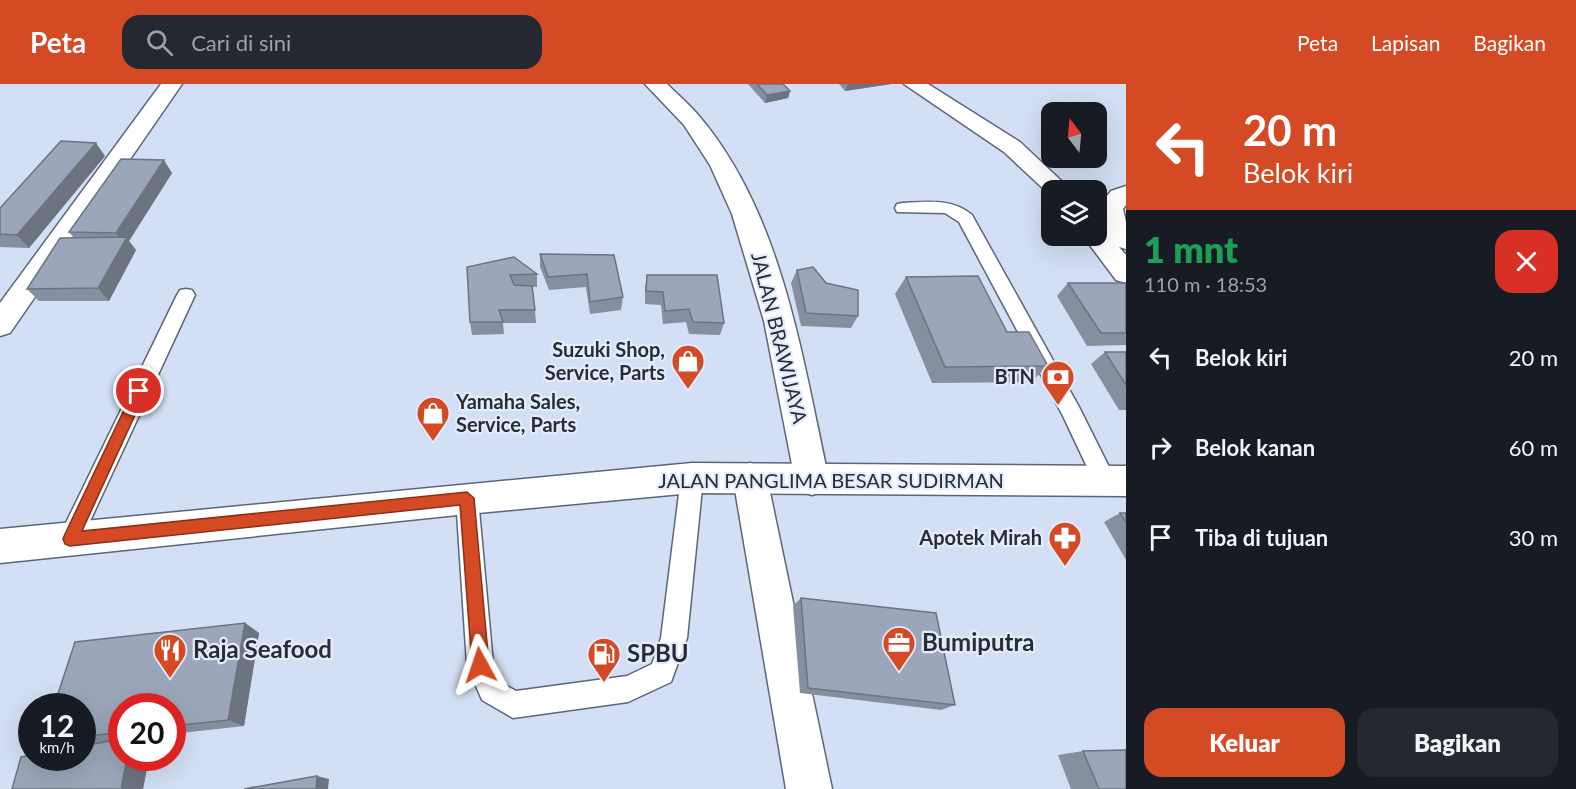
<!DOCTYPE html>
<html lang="id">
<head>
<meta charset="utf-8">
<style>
	body { margin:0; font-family:Lato,sans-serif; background:#242831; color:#f1f3f6; height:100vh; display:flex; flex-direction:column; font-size:22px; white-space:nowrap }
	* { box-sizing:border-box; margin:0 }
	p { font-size:20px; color:#9ea1a6 }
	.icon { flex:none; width:33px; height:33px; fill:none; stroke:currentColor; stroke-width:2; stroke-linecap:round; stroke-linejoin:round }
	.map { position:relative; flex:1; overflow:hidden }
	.details { display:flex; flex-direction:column; background:#171b24; width:450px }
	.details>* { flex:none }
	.hud { background:#d34a24; color:#fff; overflow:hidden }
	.needle { width:39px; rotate:344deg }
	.fabs { position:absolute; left:1041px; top:18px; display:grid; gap:12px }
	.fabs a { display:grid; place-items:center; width:66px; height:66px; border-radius:12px; background:#171b24; box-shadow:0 6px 24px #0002; font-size:30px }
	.speed { position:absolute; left:18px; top:609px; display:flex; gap:12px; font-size:30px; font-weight:700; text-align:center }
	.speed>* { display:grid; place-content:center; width:78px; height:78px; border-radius:50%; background:#171b24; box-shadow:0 6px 24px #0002; line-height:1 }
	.speed small { font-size:15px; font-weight:400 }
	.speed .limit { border:9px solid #d22; background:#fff; color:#111 }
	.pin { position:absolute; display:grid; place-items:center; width:51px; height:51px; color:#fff; margin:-26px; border:3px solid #fff; border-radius:50%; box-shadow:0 2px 6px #0007 }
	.me { position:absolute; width:66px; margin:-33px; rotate:355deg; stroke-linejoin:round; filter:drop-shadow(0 0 4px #0008) }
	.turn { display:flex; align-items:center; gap:21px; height:126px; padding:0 18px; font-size:27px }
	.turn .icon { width:78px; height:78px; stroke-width:2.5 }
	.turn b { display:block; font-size:42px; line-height:51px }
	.round { display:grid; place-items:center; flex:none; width:63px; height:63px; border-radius:18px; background:#242831 }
	.summary { display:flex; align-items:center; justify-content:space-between; height:102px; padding:0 18px }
	h1 { font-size:36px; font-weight:800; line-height:45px; color:#1e9e55 }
	.primary-button { display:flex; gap:12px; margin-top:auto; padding:12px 18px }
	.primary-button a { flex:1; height:69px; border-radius:18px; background:#d34a24; color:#fff; font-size:24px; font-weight:800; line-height:69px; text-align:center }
	.primary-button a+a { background:#242831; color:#f1f3f6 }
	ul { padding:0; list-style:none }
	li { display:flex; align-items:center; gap:18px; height:90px; padding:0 18px }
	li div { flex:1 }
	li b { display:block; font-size:22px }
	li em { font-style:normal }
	header { display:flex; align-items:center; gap:36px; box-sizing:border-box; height:84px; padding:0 30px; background:#d34a24; color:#fff }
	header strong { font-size:28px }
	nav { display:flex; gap:33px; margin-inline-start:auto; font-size:21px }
	.search { width:420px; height:54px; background:#242831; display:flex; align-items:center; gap:15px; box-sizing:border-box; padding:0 21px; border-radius:18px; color:#9ea1a6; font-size:22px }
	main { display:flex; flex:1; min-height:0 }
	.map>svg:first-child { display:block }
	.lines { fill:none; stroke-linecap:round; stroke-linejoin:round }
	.lane-casing { stroke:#5c6678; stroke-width:3 }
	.street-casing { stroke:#5c6678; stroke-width:3 }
	.secondary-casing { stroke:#5c6678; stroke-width:3 }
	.lane { fill:#fff; fill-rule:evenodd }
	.street { fill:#fff; fill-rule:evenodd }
	.secondary { fill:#fff; fill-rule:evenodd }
	.wall { fill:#858fa0 }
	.shaded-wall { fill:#6c7482 }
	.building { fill:#9ba6ba; stroke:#6c7482; stroke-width:1.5 }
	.route { fill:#d34a24; stroke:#893017; stroke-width:1.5 }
	.labels { text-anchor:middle; stroke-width:4.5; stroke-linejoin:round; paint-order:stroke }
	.street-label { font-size:20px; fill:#282c34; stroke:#e3ecfd }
	.poi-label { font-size:20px; font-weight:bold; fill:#282c34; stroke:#e3ecfd; text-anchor:end }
	.near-poi-label { font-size:24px; font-weight:bold; fill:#282c34; stroke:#e3ecfd; text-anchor:start }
</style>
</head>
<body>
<header>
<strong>Peta</strong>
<div class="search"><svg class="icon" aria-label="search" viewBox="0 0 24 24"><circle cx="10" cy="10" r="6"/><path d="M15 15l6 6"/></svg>Cari di sini</div>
<nav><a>Peta</a><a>Lapisan</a><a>Bagikan</a></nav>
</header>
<main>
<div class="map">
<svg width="1126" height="705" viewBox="0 0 1126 705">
	<rect width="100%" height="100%" fill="#d3dff4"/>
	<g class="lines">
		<defs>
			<g id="lane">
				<path d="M903 119C927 118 952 114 972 131L1079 323 1116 397 1113 404 1105 407 1097 404 1063 332 959 138 945 129 897 128 895 124 897 120Z"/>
				<polygon points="186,205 192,206 195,211 78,463 70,466 62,463 58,455 62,447 177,211 180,206"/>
				<polygon points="692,384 700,387 703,394 687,554 671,598 628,618 513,634 482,616 467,581 456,414 459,407 467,404 475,407 478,414 493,580 500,598 516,607 627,592 652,580 661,554 681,394 684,387"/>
			</g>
			<g id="street">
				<polygon points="161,0 182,0 10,249 0,252 0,219"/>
				<path d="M645 0H667C678 11 690 21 699 32 783 131 802 274 829 396L824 407 812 411 800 407 795 396 764 237 732 130 710 81 684 41Z"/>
				<polygon points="904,0 928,0 1020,58 1071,106 1052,106 1050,111 1004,68"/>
				<polygon points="1126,102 1126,121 1123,125 1126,138 1126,165 1119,163 1126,171 1126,199 1116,196 1083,152 1096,152 1096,143 1105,146 1098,136 1097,124 1111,107"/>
				<polygon points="750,379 762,383 767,394 832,705 786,705 733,394 738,383"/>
			</g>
			<polygon id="secondary" points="692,379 1126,382 1126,412 692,409 467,430 0,479 0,445"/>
		</defs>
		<use href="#lane" class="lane-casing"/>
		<use href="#street" class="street-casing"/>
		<use href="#secondary" class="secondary-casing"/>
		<use href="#lane" class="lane"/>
		<use href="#street" class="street"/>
		<use href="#secondary" class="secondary"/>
	</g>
	<g class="wall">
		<polygon points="748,0 783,0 790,7 788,14 765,19"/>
		<polygon points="839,0 891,0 845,7"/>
		<polygon points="105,72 29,164 0,163 0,124"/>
		<polygon points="172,89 129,157 136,166 109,217 39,217 27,205 73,153 69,148"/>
		<polygon points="540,170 614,171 623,213 621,226 590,230 586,203 549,206 540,183"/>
		<polygon points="467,183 537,190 537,203 532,203 535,226 536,239 503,239 504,250 472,251 470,238"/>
		<polygon points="797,186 826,199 858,232 851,244 801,242 791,199"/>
		<polygon points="647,191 724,239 720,251 689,250 686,238 663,240 661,221 645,220 645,204"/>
		<polygon points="906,193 1007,248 1048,282 1031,298 932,299 895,210"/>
		<polygon points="1068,199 1126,199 1126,261 1087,262 1057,212"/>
		<polygon points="1105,268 1126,268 1126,326 1119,326 1091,280"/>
		<polygon points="1120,429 1126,429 1126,476 1104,438"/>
		<polygon points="801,514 955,621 941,626 800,609 793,522"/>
		<polygon points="245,539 259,549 244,642 172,650 172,622 122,622 122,674 149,674 143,705 12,705 21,673 32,671 32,674 82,674 82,662 111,657 82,661 82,622 54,622 75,558"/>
		<polygon points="1083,667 1126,705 1071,705 1058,671"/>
	</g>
	<g class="shaded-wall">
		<polygon points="848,0 891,0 845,7"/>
		<polygon points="790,7 788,14 765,19 767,11"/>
		<polygon points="96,59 105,72 29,164 17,151"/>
		<polygon points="164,76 172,89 129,157 136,166 109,217 98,204 123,159 116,149"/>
		<polygon points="245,539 259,549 244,642 228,636"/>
		<polygon points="127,674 149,674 143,705 121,705"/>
		<polygon points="317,692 329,695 328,705 316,705"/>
	</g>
	<g class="building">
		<polygon points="757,0 783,0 790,7 767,11"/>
		<polygon points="61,57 96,59 17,151 0,150 0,124"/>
		<polygon points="121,75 164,76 116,149 69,148"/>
		<polygon points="127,153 98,204 27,205 60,154"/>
		<polygon points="540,170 614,171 623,213 590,218 587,190 548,193"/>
		<polygon points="514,173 537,190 510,191 514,201 532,202 535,226 499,226 503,238 470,238 467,183"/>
		<polygon points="813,183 826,199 858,206 858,232 806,229 797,186"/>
		<polygon points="647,191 717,191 724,239 693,238 689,225 665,227 663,208 646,207"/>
		<polygon points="978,192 1007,248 1029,248 1048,282 945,283 906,193"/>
		<polygon points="1068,199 1126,199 1126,249 1101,249"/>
		<polygon points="1105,268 1126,268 1126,301"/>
		<polygon points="1120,429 1126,429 1126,438"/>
		<polygon points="801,514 936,529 955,621 808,604"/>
		<polygon points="245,539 228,636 172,642 172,622 122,622 122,648 82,653 82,622 54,622 75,558"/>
		<polygon points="122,655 122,674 127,674 121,705 12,705 21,673 32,671 32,674 82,674 82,662"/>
		<polygon points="1126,666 1126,705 1099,705 1083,667"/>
		<polygon points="317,692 316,705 244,705"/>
	</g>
	<polygon class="route" points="139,302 146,307 82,447 467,408 474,414 489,581 486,587 480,590 474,587 472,581 460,421 70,462 65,460 63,455 65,450 133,307"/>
	<defs>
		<symbol id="shop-pin" viewBox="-11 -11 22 30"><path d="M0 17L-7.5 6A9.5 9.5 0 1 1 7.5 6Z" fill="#d34a24" stroke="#e3ecfd"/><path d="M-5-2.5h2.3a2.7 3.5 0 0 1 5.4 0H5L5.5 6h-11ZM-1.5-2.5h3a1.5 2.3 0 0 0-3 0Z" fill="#fff"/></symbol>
		<symbol id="bank-pin" viewBox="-11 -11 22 30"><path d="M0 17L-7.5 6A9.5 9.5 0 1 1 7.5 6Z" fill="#d34a24" stroke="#e3ecfd"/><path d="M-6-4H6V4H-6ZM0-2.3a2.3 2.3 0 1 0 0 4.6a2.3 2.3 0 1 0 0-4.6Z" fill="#fff"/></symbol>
		<symbol id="pharmacy-pin" viewBox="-11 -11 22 30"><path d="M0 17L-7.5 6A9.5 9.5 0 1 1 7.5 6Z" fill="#d34a24" stroke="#e3ecfd"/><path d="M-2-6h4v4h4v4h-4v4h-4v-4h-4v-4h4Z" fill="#fff"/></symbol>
		<symbol id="office-pin" viewBox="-11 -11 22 30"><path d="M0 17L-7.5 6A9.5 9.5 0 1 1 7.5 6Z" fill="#d34a24" stroke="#e3ecfd"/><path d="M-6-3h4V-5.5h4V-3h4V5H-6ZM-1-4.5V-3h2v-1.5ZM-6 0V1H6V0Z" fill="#fff"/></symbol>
		<symbol id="restaurant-pin" viewBox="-11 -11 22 30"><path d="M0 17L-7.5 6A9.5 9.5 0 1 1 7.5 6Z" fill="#d34a24" stroke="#e3ecfd"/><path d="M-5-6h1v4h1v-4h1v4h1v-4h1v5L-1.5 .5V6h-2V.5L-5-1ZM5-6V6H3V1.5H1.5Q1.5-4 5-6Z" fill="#fff"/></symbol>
		<symbol id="fuel-pin" viewBox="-11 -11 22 30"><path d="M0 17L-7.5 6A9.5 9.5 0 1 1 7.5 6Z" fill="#d34a24" stroke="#e3ecfd"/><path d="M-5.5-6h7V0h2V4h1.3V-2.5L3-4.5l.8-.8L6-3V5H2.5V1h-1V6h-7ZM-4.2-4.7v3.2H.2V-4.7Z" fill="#fff"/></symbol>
	</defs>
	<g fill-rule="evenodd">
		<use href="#shop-pin" x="669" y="258" width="38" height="52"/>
		<use href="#bank-pin" x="1039" y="274" width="38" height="52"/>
		<use href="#shop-pin" x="414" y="310" width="38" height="52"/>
		<use href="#pharmacy-pin" x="1046" y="435" width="38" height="52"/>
		<use href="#office-pin" x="880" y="540" width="38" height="52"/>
		<use href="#restaurant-pin" x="151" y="547" width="38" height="52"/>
		<use href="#fuel-pin" x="585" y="551" width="38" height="52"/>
	</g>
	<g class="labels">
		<g class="street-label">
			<text transform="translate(779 254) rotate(76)" y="7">JALAN BRAWIJAYA</text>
			<text x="831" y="404">JALAN PANGLIMA BESAR SUDIRMAN</text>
		</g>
		<g class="poi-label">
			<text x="665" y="273">Suzuki Shop,<tspan x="665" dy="23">Service, Parts</tspan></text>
			<text x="1035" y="300">BTN</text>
			<text x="456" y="325" text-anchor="start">Yamaha Sales,<tspan x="456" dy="23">Service, Parts</tspan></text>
			<text x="1042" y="461">Apotek Mirah</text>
		</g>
		<g class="near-poi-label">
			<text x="922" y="567">Bumiputra</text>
			<text x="193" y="574">Raja Seafood</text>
			<text x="627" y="578">SPBU</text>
		</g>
	</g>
</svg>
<div class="fabs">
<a><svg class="needle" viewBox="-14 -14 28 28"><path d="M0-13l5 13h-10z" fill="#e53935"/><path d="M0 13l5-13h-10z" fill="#9ea1a6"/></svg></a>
<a><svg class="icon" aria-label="layers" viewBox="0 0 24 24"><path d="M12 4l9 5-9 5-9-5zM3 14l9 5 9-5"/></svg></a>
</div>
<div class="speed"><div>12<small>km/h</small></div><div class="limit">20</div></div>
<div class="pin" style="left:139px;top:307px;background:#d93025"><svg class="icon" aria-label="arrive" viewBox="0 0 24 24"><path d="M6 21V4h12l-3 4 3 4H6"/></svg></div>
<svg class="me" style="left:480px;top:581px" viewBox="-20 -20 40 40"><path d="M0-17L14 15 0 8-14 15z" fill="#d34a24" stroke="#fff" stroke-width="4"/></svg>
</div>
<section class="details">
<div class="hud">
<div class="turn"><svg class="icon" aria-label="left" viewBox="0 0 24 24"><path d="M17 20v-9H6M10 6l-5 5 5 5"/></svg><div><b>20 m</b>Belok kiri</div></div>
</div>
<div class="summary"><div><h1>1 mnt</h1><p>110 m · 18:53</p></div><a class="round" style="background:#d93025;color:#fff"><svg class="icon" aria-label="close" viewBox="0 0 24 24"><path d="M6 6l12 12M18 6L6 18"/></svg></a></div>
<ul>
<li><svg class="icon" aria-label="left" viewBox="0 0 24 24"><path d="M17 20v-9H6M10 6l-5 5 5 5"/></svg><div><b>Belok kiri</b></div><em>20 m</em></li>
<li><svg class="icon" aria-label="right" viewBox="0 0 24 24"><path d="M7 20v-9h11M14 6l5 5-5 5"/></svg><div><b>Belok kanan</b></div><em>60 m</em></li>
<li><svg class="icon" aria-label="arrive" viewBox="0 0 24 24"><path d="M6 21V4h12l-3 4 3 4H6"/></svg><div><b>Tiba di tujuan</b></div><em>30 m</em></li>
</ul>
<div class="primary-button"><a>Keluar</a><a>Bagikan</a></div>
</section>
</main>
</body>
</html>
